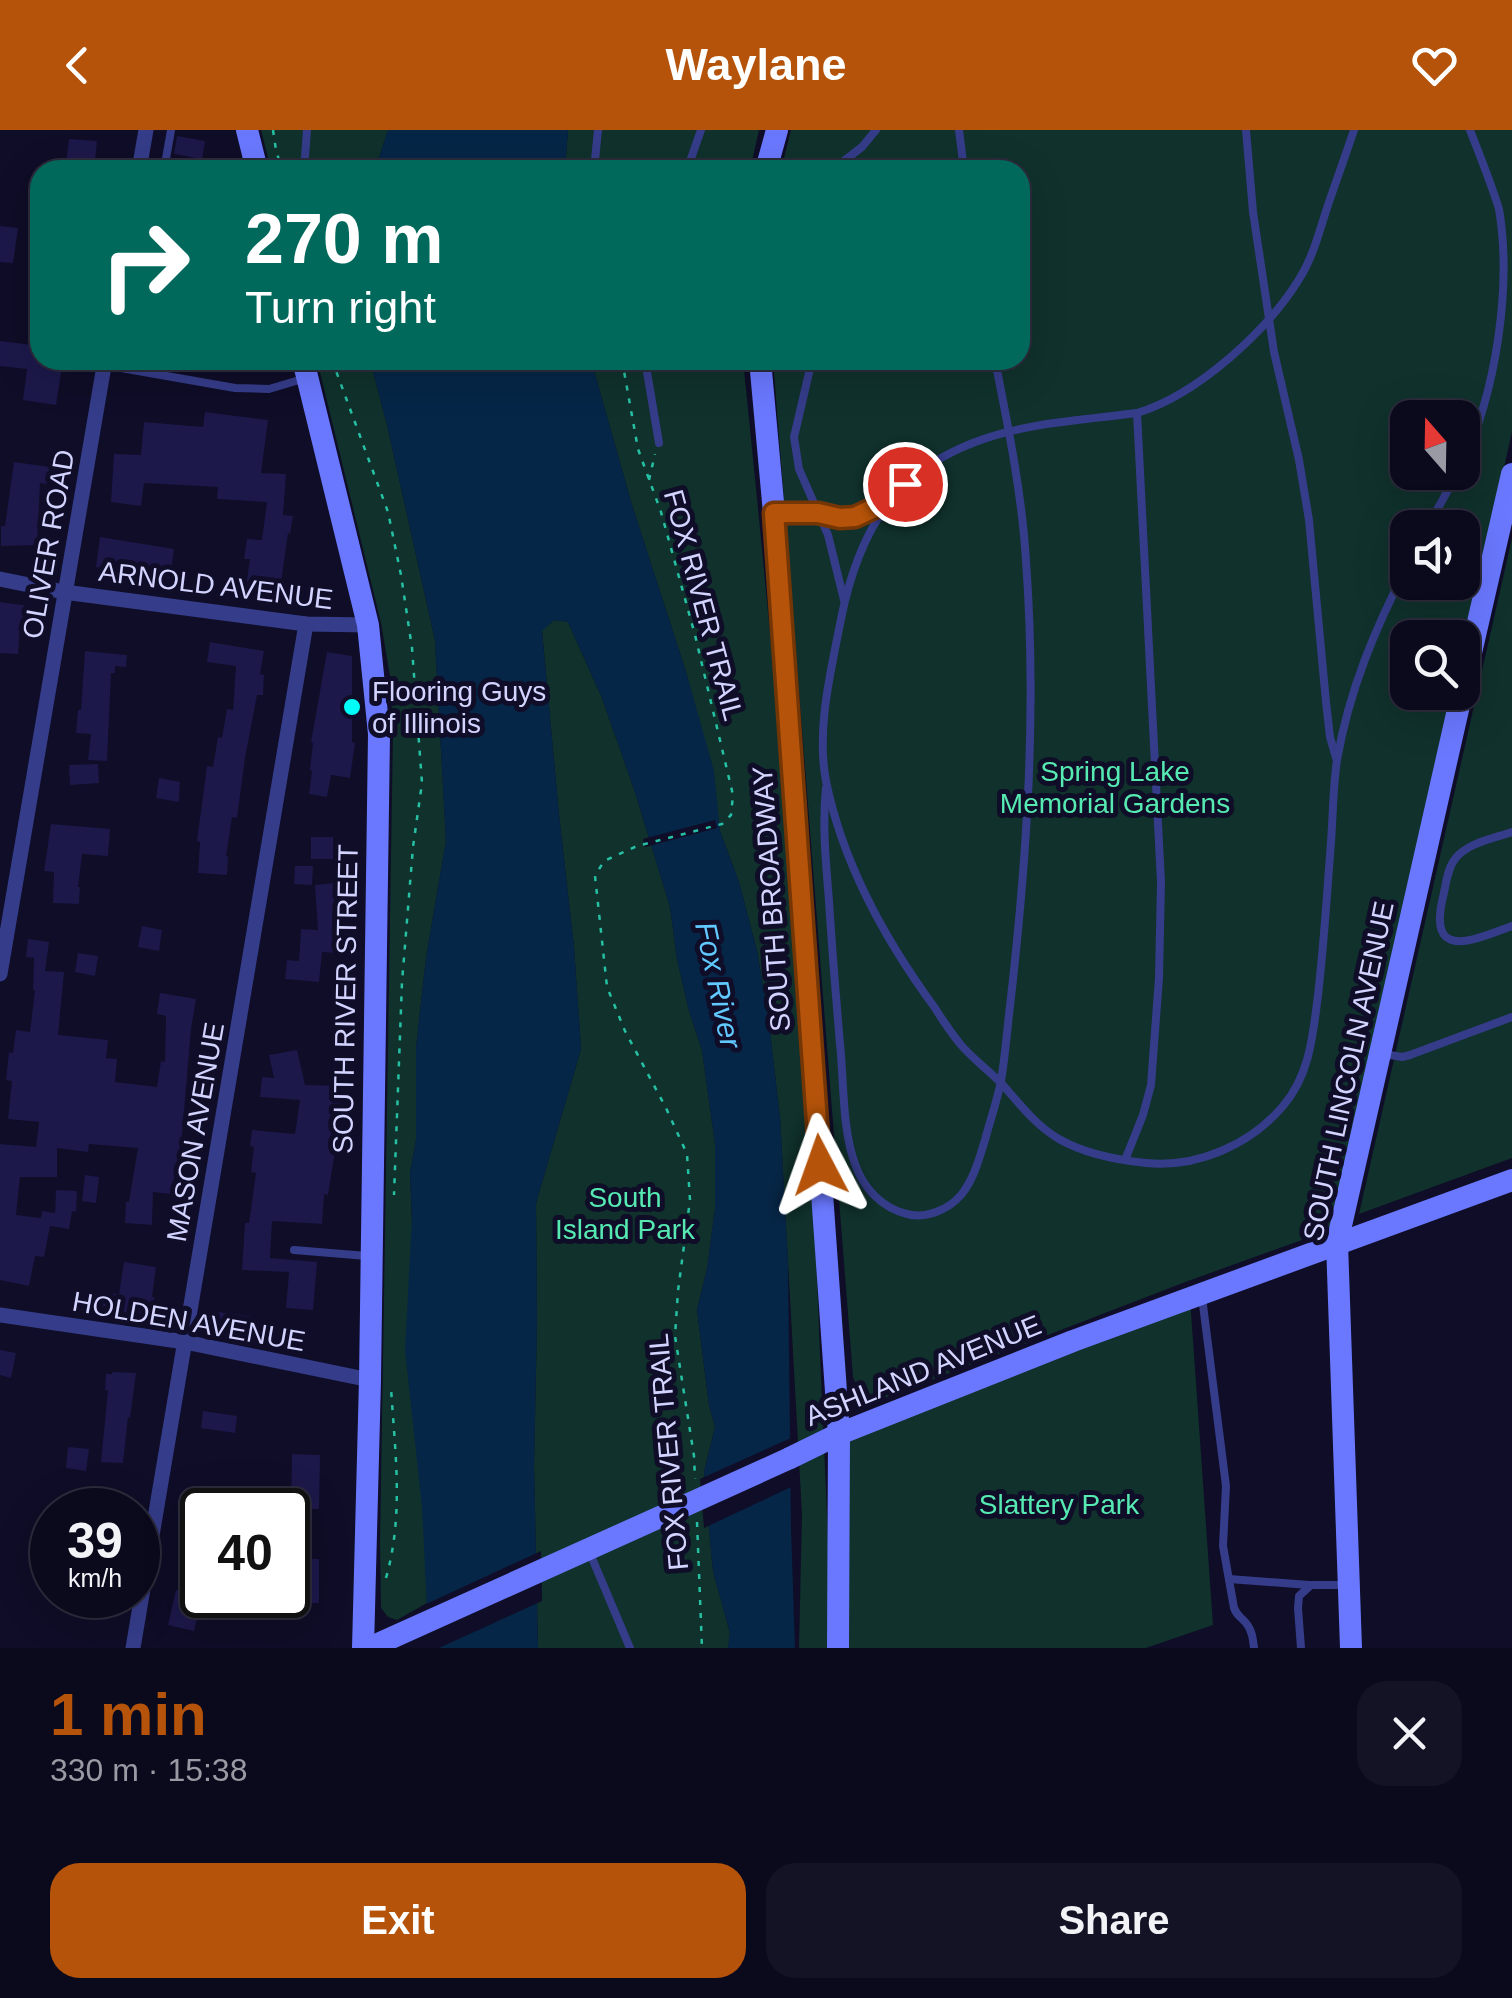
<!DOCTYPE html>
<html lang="en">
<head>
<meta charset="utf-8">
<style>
	body { margin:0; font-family:Helvetica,sans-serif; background:#141326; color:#f1f3f6; height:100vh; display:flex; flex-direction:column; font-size:38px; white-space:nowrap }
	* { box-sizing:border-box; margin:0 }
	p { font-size:32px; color:#9a9aa4 }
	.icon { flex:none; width:55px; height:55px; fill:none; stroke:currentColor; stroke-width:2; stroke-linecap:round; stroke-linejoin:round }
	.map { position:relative; height:1518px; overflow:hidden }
	.sheet { display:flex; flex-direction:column; background:#0b0a1d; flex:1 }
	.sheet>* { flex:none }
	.hud { position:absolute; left:30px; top:30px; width:1000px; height:210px; border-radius:30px; box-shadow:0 10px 40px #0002,0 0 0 2px #2b2b3b; background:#00695c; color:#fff; overflow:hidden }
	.needle { width:65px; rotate:340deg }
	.fabs { position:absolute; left:1390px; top:270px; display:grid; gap:20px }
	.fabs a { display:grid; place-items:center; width:90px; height:90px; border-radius:20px; background:#0b0a1d; box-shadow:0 10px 40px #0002,0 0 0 2px #2b2b3b; font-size:50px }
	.speed { position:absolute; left:30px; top:1358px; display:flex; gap:20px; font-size:50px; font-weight:700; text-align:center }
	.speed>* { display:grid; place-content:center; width:130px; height:130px; border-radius:50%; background:#0b0a1d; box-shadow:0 10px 40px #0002,0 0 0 2px #2b2b3b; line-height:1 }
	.speed small { font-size:25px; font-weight:400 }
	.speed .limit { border:5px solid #111; border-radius:15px; background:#fff; color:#111 }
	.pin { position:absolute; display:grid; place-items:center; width:85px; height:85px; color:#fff; margin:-42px; border:5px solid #fff; border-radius:50%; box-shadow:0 2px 10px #0007 }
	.me { position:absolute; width:110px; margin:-55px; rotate:356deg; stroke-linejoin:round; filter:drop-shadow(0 0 8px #0008) }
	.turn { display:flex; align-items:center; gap:35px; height:210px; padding:0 50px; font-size:45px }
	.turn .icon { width:130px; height:130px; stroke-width:2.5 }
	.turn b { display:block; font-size:70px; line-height:85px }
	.round { display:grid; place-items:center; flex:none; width:105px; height:105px; border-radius:30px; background:#141326 }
	.head { display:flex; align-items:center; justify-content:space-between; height:170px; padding:0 50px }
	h1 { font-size:60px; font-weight:700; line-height:75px; color:#b45309 }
	.button { display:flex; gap:20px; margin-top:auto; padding:20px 50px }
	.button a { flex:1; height:115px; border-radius:30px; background:#b45309; color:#fff; font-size:40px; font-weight:700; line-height:115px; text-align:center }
	.button a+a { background:#141326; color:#f1f3f6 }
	header { display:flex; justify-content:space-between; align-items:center; height:130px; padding:0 50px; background:#b45309; color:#fff; font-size:45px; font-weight:700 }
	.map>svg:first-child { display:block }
	.green { fill:#10312c; fill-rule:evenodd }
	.water { fill:#062647 }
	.pier { fill:#0f0d27 }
	.building { fill:#1c1849 }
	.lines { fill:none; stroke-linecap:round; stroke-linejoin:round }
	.path { stroke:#26c0a5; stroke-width:2.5; stroke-dasharray:5 8; stroke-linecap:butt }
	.lane { stroke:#353c89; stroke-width:8 }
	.street { stroke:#353c89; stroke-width:15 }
	.secondary { stroke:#6a78ff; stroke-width:22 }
	.secondary-bridge { stroke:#6a78ff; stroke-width:22 }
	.route-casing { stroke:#753606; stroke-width:25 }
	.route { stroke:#b45309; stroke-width:18 }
	.poi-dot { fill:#00fef9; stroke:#0f0d27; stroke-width:4 }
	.labels { text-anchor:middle; stroke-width:10; stroke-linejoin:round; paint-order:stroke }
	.street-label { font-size:28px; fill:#d3d3ff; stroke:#0f0d27 }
	.poi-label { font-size:28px; fill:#d3d3ff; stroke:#0f0d27; text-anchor:start }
	.park-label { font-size:28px; fill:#56e9b2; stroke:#0f0d27 }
	.water-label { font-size:30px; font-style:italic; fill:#61c9ff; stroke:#0f0d27 }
</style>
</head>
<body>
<header><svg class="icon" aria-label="back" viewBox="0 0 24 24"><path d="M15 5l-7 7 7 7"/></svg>Waylane<svg class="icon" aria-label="heart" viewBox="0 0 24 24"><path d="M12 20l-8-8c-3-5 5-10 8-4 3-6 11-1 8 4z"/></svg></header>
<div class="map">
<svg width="1512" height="1518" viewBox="0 0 1512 1518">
	<rect width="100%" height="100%" fill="#0f0d27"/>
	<g class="green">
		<polygon points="261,0 388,0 375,40 271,40"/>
		<polygon points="568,0 759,0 750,40 565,40"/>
		<path d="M791 0H1512V302L1463 519 1462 508H1408V562L1452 563 1330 1100 1188 1151 882 1269C866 1269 858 1261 853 1247L773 230H1020V40H781ZM1408 288H1462V342H1408ZM1408 398H1462V452H1408Z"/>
		<polygon points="317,230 370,230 387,295 435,510 446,711 426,828 416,918 416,1010 410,1043 427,1473 397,1490 388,1487 381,1478 380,1414 393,601 390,546 381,493"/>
		<path d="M591 230H743C777 561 808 892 820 1224 824 1322 830 1420 830 1518H799L802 1384 780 988 769 893 757 821 739 752 720 701 687 545 632 375Z"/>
		<polygon points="1512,408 1512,1028 1359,1084"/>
		<polygon points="554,490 568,492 602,568 635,662 670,777 677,829 689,881 702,920 715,1014 715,1079 707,1139 697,1180 709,1275 715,1297 704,1342 709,1399 713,1441 730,1503 728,1518 538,1518 534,1335 537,1191 536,1073 581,919 574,817 559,685 542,500"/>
		<polygon points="1190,1168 1213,1495 1146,1518 838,1518 839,1304"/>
	</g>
	<g class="water">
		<polygon points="388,0 568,0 565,40 375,40"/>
		<polygon points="370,230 591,230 632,375 687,545 714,641 720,701 739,752 757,821 769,893 780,988 788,1132 791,1397 795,1518 728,1518 730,1503 713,1441 709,1399 704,1342 715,1297 709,1275 697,1180 707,1139 715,1079 715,1014 702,920 689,881 677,829 670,777 635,662 602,568 568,492 554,490 542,501 559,685 574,817 581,919 536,1073 537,1191 534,1335 538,1518 429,1518 422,1377 405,1220 412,1088 410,1043 416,1010 416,918 426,828 446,711 435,510 387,295"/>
	</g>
	<g class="pier">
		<polygon points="715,690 717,698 645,717 643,709"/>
		<polygon points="791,1308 791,1357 704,1398 700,1349"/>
		<polygon points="541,1421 542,1471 439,1518 424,1518 422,1476"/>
	</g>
	<g class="building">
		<polygon points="177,6 205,11 202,29 174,24"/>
		<polygon points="69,9 97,11 94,40 65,40"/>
		<polygon points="0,96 18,98 13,133 0,132"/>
		<polygon points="0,211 40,216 40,230 63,230 56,275 23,270 27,239 0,236"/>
		<polygon points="205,282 268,290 261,343 286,344 283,385 293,386 290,404 288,403 280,460 246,456 250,429 244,429 247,409 262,410 267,372 217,369 218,357 144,353 141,376 111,372 114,324 141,325 144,292 203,297"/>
		<polygon points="14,332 50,337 47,354 40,353 37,415 1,416 1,396 5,396"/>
		<polygon points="100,407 174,419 170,448 96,437"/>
		<polygon points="0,472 29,476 26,496 20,495 18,524 0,523"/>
		<polygon points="210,512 264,521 260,544 264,545 263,565 257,565 245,628 237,688 232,687 226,726 228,726 227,745 198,743 200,712 197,711 207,636 213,637 218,607 222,608 227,579 233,580 236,536 207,532"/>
		<polygon points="85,521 127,525 126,537 115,536 115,543 111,543 107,631 88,630 91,604 76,603 78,580 81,580"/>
		<polygon points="327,522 352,526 352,612 355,613 350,648 331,645 327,667 309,664 312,641 310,640 313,613 311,612"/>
		<polygon points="98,634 99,653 70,655 69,635"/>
		<polygon points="159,648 180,652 179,672 156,668"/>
		<polygon points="51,694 110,699 108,726 82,724 78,757 80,757 79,774 53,773 54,742 44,741"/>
		<rect x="311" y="707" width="22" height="22"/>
		<polygon points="295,736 313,736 312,755 294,754"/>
		<polygon points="335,753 337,785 335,823 322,822 319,852 285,849 287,830 299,831 301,799 318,800 315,755"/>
		<polygon points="142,796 162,800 159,821 138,817"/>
		<polygon points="28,809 49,812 45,841 64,842 58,905 108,910 106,928 117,929 115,952 157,957 161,931 165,932 166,886 157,884 160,863 196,869 191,899 182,1005 171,1064 153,1062 152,1095 125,1093 126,1072 129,1072 138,1018 89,1014 88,1022 57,1018 57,1047 20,1047 16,1085 41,1088 42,1081 55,1083 56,1060 77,1061 76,1082 72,1081 69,1099 50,1096 44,1127 35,1126 29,1156 0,1150 0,1014 36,1017 39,992 8,989 12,951 6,950 9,922 13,923 16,900 30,902 35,860 33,860 34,828 26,827"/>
		<polygon points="78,823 98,826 95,846 75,842"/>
		<polygon points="297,920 305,955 341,956 340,978 336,977 329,1020 335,1021 328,1065 324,1064 322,1094 272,1091 270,1128 317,1132 313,1180 286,1178 289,1142 242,1140 245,1093 249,1093 256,1043 251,1042 254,1017 250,1016 252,1000 295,1004 300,970 260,967 262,947 274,948 269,925"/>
		<polygon points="85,1045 99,1047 96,1073 82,1071"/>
		<polygon points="124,1132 156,1137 152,1167 154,1167 153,1185 110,1181 110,1177 103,1176 104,1163 119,1164"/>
		<polygon points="218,1182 249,1186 247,1203 216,1199"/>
		<polygon points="0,1220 16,1223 11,1248 0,1245"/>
		<polygon points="112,1242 136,1243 130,1288 128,1287 123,1333 101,1332 108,1260 105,1260 106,1244 112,1244"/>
		<polygon points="203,1281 237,1286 235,1303 201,1298"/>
		<polygon points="68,1317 89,1319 86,1341 66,1338"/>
		<polygon points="292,1324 320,1325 319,1379 291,1379"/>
		<rect x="298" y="1429" width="21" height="44"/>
		<polygon points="176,1460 202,1465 194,1501 168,1495"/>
	</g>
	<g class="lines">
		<g class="path">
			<polyline points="273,0 276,20 282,40"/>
			<polyline points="332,230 388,382 401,445 412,518 422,653 413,717 402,852 394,1065"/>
			<polyline points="622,230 638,319 661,382 695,505 733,665 731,685 722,694 637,716 604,731 595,746 607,857 625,901 666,978 687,1024 690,1070 678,1161 675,1206 694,1326 695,1349"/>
			<polyline points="649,350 655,324"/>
			<polyline points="697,1392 702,1518"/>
			<path d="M386 1448C404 1385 395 1322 391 1258"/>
		</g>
		<g class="lane">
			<polyline points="959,0 964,40"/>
			<polyline points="1246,0 1253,82 1274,222 1299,330 1309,390 1326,572 1330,607 1336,628"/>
			<path d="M1354 0C1345 27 1335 54 1326 81 1319 103 1313 126 1301 146 1269 200 1197 265 1137 283 1060 293 986 294 921 341 874 375 852 434 841 489 831 541 816 599 826 651 843 735 885 810 935 878 943 891 952 904 961 915 973 929 988 940 1001 953 1019 973 1035 995 1059 1009 1085 1024 1117 1030 1146 1033 1197 1038 1250 1015 1283 976 1310 945 1313 904 1318 865 1324 814 1327 763 1331 712 1333 685 1333 657 1337 630 1349 561 1375 498 1408 435"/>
			<polyline points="164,40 171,0"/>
			<polyline points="304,40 307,0"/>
			<polyline points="594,40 598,0"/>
			<polyline points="687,40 701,0"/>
			<polyline points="832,40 862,17 876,0"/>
			<polyline points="645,230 659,313"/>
			<polyline points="812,230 794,307 799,339 828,405 844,470"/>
			<polyline points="104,235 235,258 269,259 306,248"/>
			<path d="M1462 334C1496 262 1512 157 1499 79 1491 53 1480 26 1470 0"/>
			<polyline points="779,383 817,383 840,387 855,387 886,373"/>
			<polyline points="1427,398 1458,342"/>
			<path d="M826 658C822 696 826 733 829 771 832 819 836 867 840 914 844 951 842 999 855 1034 863 1058 882 1078 907 1084 926 1089 948 1080 961 1065 974 1049 979 1029 985 1010 990 991 997 971 1001 951 1005 927 1007 901 1010 876 1027 729 1037 580 1026 431 1022 364 1008 296 995 230"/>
			<path d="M1512 702C1495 708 1466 713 1455 729 1447 739 1446 755 1443 767 1427 833 1476 809 1512 796"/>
			<polyline points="1384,924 1402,927 1410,925 1512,887"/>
			<polyline points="1125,1030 1143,985 1151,955 1159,848 1161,752 1137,283"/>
			<polyline points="294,1120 367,1126"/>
			<path d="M1202 1167 1226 1356 1223 1416 1234 1478C1237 1486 1241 1487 1246 1493 1252 1500 1253 1509 1254 1518"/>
			<polyline points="589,1421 630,1518"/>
			<polyline points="1229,1449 1309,1455"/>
			<polyline points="1301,1518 1298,1478 1299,1466 1311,1455 1343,1455"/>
		</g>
		<g class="street">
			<polyline points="139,40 146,0"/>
			<polyline points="0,449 64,462 306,494 368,495"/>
			<polyline points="0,844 105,230"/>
			<polyline points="0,1185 185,1212 370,1250"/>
			<polyline points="133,1518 306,494"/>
		</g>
		<g class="secondary">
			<polyline points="247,0 257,40"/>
			<polyline points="766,40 777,0"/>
			<polyline points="303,230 368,495 379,604 370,1250 363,1518"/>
			<polyline points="760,230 774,383 839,1304 838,1518"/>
			<polyline points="1462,562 1512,344"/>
			<polyline points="790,1328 839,1304 1073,1211 1512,1050"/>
			<polyline points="369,1518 671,1382"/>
			<polyline points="1351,1518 1337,1113 1462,562"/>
		</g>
		<polyline class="secondary-bridge" points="671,1382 790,1328"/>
	</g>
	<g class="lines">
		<defs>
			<polyline id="route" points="820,1035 774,383 818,383 840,388 855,387 891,370 905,354"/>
		</defs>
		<use href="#route" class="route-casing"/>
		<use href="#route" class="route"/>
	</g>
	<circle class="poi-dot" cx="352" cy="577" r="10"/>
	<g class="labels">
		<g class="street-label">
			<text transform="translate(48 414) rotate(-80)" y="10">OLIVER ROAD</text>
			<text transform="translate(216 455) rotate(7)" y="10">ARNOLD AVENUE</text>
			<text transform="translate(704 475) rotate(75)" y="10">FOX RIVER TRAIL</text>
			<text transform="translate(771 769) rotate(-94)" y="10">SOUTH BROADWAY</text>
			<text transform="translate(345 869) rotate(-89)" y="10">SOUTH RIVER STREET</text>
			<text transform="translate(1348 941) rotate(-78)" y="10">SOUTH LINCOLN AVENUE</text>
			<text transform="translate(195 1002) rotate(-80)" y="10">MASON AVENUE</text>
			<text transform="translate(189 1191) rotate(10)" y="10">HOLDEN AVENUE</text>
			<text transform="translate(923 1240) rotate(-22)" y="10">ASHLAND AVENUE</text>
			<text transform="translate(668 1322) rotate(-95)" y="10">FOX RIVER TRAIL</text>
		</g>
		<g class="poi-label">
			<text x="372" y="571">Flooring Guys<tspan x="372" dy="32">of Illinois</tspan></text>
		</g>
		<g class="park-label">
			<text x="1115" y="651">Spring Lake<tspan x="1115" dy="32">Memorial Gardens</tspan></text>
			<text x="625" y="1077">South<tspan x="625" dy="32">Island Park</tspan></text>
			<text x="1059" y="1384">Slattery Park</text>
		</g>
		<g class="water-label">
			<text transform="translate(718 855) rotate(78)" y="10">Fox River</text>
		</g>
	</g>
</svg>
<div class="fabs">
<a><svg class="needle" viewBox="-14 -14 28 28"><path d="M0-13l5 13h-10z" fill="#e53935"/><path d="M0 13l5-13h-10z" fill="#9a9aa4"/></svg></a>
<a><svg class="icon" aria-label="sound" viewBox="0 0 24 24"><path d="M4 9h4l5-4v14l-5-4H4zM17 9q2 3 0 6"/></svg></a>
<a><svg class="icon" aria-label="search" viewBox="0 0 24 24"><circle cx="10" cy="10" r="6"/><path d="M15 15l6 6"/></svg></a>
</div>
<div class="speed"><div>39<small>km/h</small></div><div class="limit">40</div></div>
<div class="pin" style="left:905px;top:354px;background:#d93025"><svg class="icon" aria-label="arrive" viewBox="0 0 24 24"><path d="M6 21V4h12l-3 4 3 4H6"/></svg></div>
<svg class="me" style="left:820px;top:1035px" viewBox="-20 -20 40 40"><path d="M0-17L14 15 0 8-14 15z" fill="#b45309" stroke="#fff" stroke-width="4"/></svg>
<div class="hud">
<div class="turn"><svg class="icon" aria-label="right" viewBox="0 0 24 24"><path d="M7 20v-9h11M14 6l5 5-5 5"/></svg><div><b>270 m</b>Turn right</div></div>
</div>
</div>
<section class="sheet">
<div class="head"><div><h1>1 min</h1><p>330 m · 15:38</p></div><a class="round"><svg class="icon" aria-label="close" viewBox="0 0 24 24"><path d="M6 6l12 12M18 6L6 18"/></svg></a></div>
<div class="button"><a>Exit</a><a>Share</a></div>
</section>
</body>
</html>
